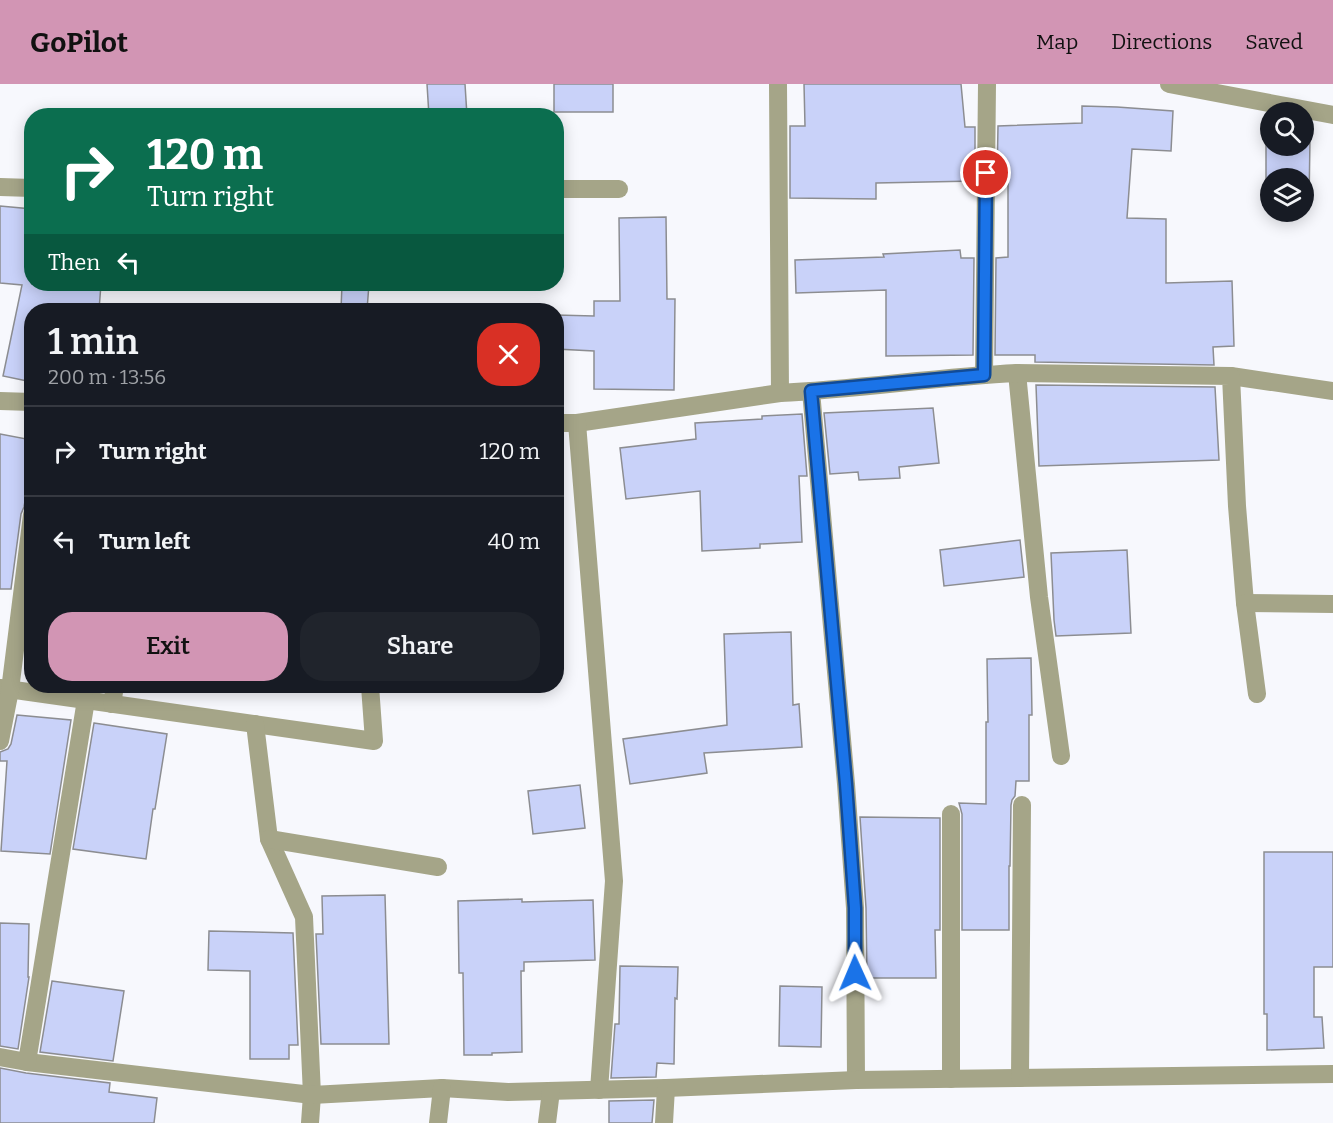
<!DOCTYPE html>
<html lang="en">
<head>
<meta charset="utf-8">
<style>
	body { margin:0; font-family:Bitter,serif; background:#20242c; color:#f1f3f6; height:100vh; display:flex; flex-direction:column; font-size:22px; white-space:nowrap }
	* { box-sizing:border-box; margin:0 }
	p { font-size:20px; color:#9ea1a6 }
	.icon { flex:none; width:33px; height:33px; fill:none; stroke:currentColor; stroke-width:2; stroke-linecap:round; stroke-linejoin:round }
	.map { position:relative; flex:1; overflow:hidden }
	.sheet { position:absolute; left:24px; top:219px; width:540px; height:390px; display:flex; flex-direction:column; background:#171b24; border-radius:24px; box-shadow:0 3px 15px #0003 }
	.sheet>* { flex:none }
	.guide { position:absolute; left:24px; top:24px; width:540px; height:183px; border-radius:24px; box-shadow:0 3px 15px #0003; background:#0b6e4f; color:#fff; overflow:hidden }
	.controls { position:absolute; left:1260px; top:18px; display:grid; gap:12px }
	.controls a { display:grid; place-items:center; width:54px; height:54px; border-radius:50%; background:#171b24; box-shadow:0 3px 15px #0003; font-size:30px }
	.pin { position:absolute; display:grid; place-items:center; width:51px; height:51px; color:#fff; margin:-26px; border:3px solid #fff; border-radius:50%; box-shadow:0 2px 6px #0007 }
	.me { position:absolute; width:66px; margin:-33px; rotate:359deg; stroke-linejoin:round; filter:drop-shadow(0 0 4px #0008) }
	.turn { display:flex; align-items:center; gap:21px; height:126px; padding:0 24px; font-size:27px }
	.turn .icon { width:78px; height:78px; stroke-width:2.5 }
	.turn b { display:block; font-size:42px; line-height:51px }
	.then { display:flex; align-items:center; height:57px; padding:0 24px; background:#0003; gap:12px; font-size:22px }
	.round { display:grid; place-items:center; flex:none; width:63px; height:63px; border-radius:24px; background:#20242c }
	.summary { display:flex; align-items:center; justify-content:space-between; height:102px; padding:0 24px }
	h1 { font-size:36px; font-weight:600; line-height:45px }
	.primary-button { display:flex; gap:12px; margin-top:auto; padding:12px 24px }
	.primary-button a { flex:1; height:69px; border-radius:24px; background:#d295b4; color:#111; font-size:24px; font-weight:600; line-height:69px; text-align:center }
	.primary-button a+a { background:#20242c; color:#f1f3f6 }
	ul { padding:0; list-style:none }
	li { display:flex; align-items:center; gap:18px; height:90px; padding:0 24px; border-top:2px solid #363941 }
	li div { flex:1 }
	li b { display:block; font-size:22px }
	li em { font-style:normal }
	header { display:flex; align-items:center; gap:36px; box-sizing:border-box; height:84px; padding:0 30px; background:#d295b4; color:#111 }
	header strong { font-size:28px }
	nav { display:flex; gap:33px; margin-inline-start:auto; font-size:21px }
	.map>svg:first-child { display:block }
	.building { fill:#c9d2f9; stroke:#8c8d91; stroke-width:1.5 }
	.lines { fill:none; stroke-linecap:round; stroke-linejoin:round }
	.minor { stroke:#a5a588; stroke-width:18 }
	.route-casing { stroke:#114b97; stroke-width:15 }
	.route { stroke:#1a73e8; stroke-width:10 }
</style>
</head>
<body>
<header>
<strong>GoPilot</strong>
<nav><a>Map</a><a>Directions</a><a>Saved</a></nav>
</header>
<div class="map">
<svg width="1333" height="1039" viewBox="0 0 1333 1039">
	<rect width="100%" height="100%" fill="#f7f8fd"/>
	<g class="building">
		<polygon points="427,0 465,0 467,32 429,32"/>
		<rect x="554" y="0" width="59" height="28"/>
		<polygon points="804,0 961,0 965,43 975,43 975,97 876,99 876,115 790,114 790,42 805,42"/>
		<polygon points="1082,22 1117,23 1173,27 1171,67 1132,65 1127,134 1166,135 1166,199 1232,197 1234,262 1213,263 1214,281 1035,278 1035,271 995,271 996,174 1008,173 1008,96 997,96 998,42 1082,39"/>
		<polygon points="1266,54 1270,54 1270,62 1304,62 1304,54 1310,54 1309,119 1304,119 1304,94 1270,94 1270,119 1266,119"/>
		<polygon points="0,122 32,125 32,200 101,200 99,226 32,226 32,298 3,292 22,201 0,199"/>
		<polygon points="666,133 667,215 675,215 674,306 594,305 594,267 556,265 556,231 594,232 594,217 620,217 619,134"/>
		<polygon points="960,166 961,174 974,174 973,271 886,272 886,206 796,209 795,176 884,173 883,170"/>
		<polygon points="342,200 369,200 367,226 341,226"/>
		<polygon points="1036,301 1215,303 1219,376 1039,382"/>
		<polygon points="933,324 939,379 899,383 900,394 859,396 858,388 830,390 824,329"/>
		<polygon points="802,330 807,392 799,392 802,458 760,460 760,464 702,467 700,407 626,415 620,364 696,355 695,339 762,335 762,332"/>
		<polygon points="0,350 32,356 32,379 24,423 21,430 11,505 0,505"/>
		<polygon points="1020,456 1024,493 944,502 940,466"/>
		<polygon points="1127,466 1131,549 1056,552 1054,536 1051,469"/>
		<polygon points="791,548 793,621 799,620 802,663 704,669 707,689 630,700 623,655 727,641 724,550"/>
		<polygon points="1031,574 1032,631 1029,631 1029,697 1016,697 1015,712 1012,716 1011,721 1010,782 1009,782 1009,846 962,846 962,730 959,719 986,720 986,638 988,638 987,575"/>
		<polygon points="17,631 71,636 50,770 1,767 7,677 0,677 0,668 8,665 11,660"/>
		<polygon points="94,639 167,650 155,725 153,725 146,775 73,765"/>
		<polygon points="580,701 585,744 533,750 528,707"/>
		<polygon points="860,733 940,734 940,846 935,846 936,894 867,894 866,824"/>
		<polygon points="1264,768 1333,768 1333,883 1314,883 1314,933 1322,933 1324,964 1267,966 1267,930 1264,930"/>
		<polygon points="385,811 389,960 321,960 316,850 323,850 322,812"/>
		<polygon points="522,815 522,818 593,816 595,876 524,878 524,887 521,887 522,968 492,969 492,971 464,971 463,889 459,889 458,817"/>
		<polygon points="0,839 29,840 28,893 29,893 18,965 0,962"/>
		<polygon points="209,847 293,849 298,961 289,961 289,975 250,975 250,887 208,886"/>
		<polygon points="620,882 678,883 677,915 675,914 674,980 657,979 656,993 611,994 615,940 619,940"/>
		<polygon points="52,897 124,907 113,977 40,968"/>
		<polygon points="780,902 822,903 821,963 779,962"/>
		<polygon points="0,984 26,989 110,999 109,1008 157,1014 154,1039 0,1039"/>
		<polygon points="654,1016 652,1039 609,1039 609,1017"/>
	</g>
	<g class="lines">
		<g class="minor">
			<polyline points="778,0 780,309"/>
			<polyline points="1169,0 1333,31"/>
			<polyline points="0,103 32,104"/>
			<polyline points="556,105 619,105"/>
			<polyline points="1017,289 1039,513 1061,672"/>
			<polyline points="984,291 987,0"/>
			<polyline points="1231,292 1333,307"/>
			<polyline points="811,307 846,700 855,824 856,996"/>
			<polyline points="0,317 32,318"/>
			<path d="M556 339H577L780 309C859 305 938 293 1017 289L1231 292 1237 422 1245 519 1257 610"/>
			<polyline points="577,339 614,797 599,1006"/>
			<polyline points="1245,519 1333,520"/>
			<polyline points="0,604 374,657 370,602"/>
			<polyline points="112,620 115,602"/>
			<polyline points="255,640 269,755 304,833 312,1011 310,1039"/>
			<polyline points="0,657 10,606 32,431"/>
			<polyline points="269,755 438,783"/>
			<polyline points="0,973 27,978 312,1011 442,1004 508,1008 666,1004 856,996 1333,990"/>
			<polyline points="27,978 86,616"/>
			<polyline points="1020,994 1022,721"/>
			<polyline points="951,995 951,730"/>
			<polyline points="438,1039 442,1004"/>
			<polyline points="547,1039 551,1007"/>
			<polyline points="664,1039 666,1004"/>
		</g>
	</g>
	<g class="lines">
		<defs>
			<polyline id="route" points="855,889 855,824 846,700 811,307 984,291 986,89"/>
		</defs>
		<use href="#route" class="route-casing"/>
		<use href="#route" class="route"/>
	</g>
</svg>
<div class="controls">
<a><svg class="icon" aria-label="search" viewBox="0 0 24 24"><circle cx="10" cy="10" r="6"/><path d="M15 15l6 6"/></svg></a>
<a><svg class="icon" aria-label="layers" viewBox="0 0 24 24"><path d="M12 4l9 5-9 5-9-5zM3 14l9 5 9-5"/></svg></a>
</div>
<div class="pin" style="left:986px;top:89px;background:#d93025"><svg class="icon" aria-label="arrive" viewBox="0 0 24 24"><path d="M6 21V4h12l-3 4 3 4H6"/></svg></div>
<svg class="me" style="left:855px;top:889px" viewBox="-20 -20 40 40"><path d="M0-17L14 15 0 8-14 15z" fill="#1a73e8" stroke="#fff" stroke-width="4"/></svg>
<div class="guide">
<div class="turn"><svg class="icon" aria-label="right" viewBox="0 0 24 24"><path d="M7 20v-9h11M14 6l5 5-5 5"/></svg><div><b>120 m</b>Turn right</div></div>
<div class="then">Then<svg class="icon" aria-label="left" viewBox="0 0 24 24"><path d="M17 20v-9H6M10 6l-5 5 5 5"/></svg></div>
</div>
<section class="sheet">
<div class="summary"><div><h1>1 min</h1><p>200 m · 13:56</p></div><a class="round" style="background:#d93025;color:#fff"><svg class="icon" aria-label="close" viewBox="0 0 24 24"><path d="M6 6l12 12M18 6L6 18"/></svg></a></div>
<ul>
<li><svg class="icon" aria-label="right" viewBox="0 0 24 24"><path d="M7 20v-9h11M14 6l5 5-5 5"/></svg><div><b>Turn right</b></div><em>120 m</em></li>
<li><svg class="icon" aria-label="left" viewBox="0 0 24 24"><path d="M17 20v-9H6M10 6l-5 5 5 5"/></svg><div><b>Turn left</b></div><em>40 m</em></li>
</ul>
<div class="primary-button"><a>Exit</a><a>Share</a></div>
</section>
</div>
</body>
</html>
